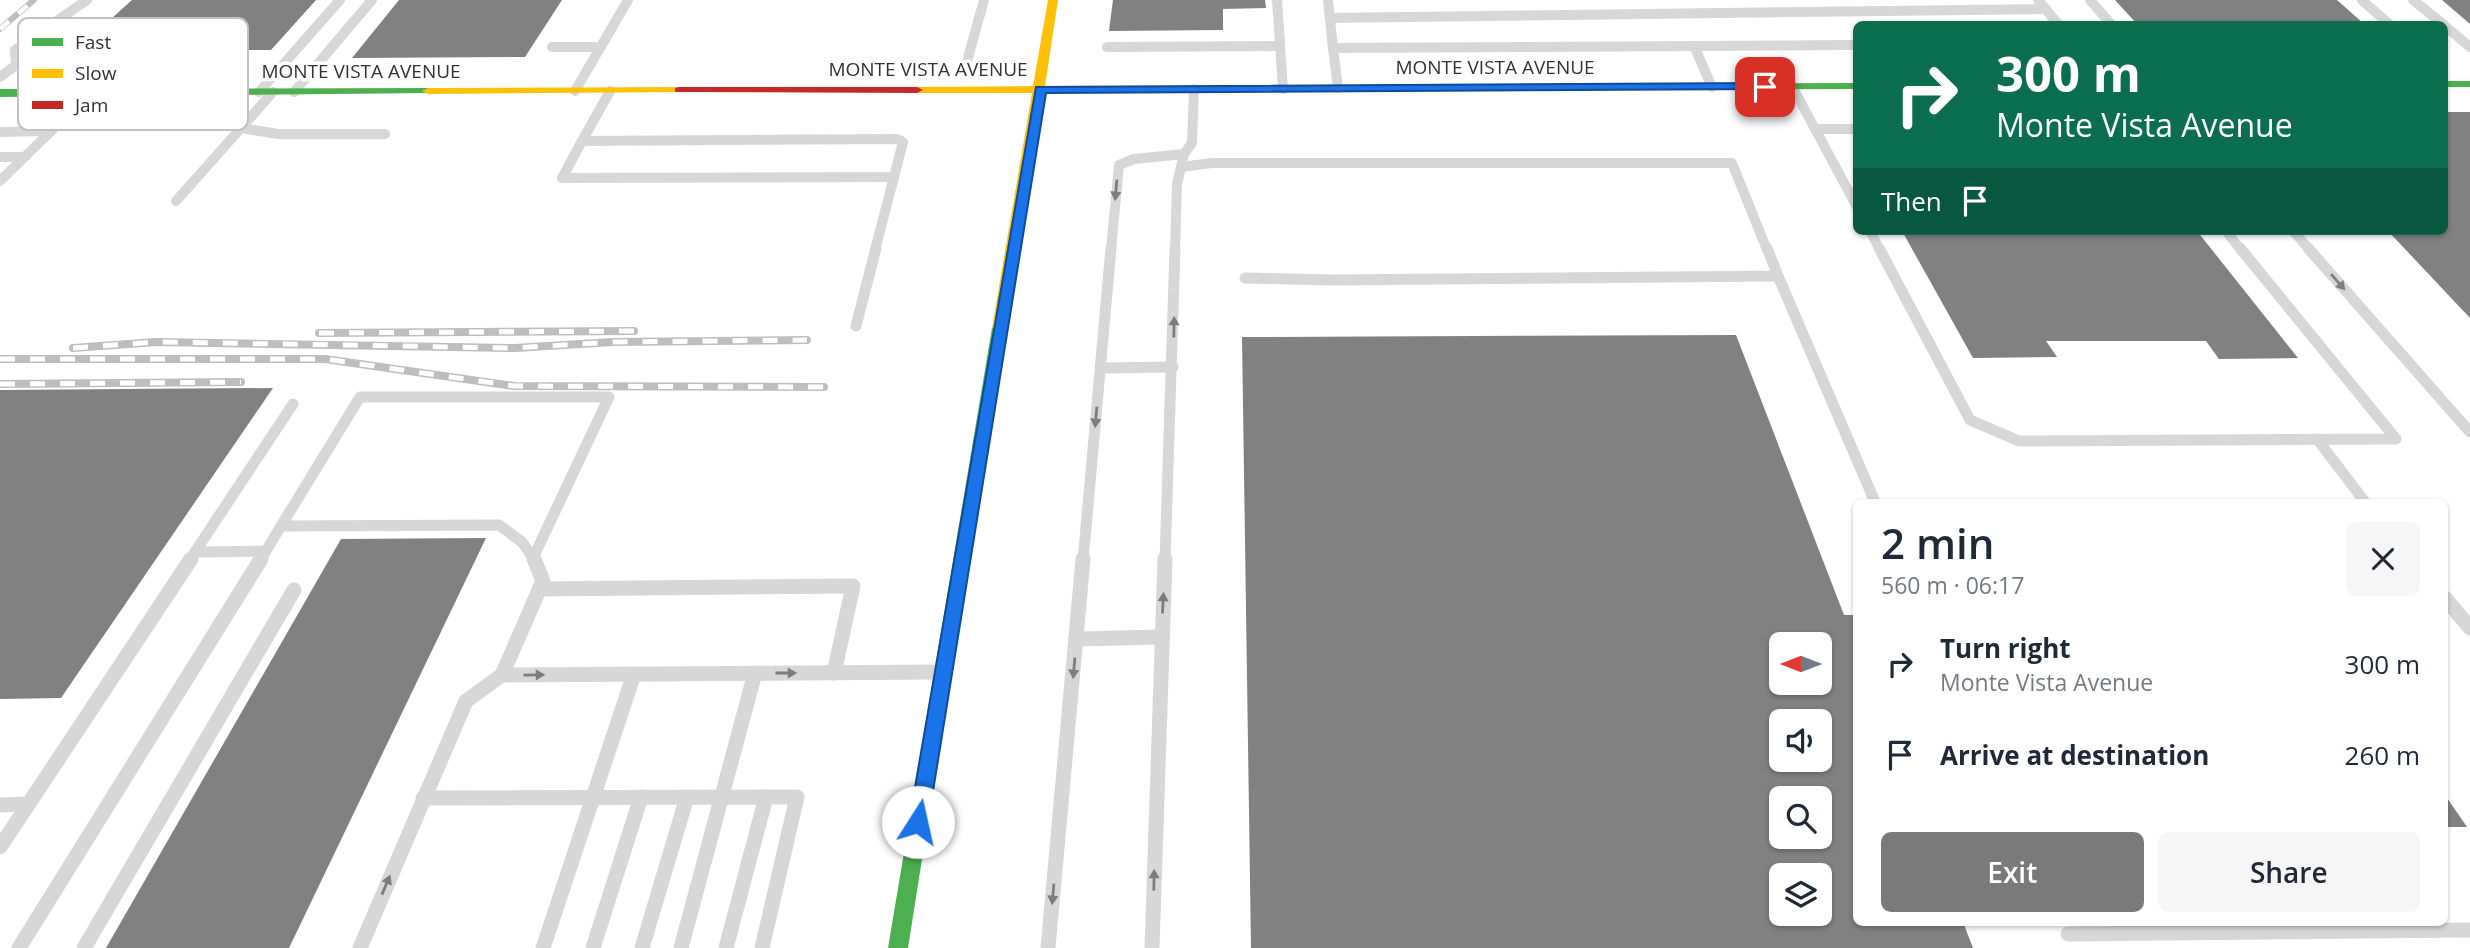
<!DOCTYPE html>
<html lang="en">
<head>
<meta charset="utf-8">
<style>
	body { margin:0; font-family:"Open Sans",sans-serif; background:#f6f6f7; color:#1f2937; height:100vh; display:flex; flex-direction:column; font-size:26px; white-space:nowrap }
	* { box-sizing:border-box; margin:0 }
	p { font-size:23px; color:#747a83 }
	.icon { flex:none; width:38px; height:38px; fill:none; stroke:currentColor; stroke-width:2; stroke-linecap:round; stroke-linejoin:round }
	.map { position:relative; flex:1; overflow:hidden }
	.side { position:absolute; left:1853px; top:499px; width:595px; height:427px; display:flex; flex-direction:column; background:#fff; border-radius:10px; box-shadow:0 2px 5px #0004 }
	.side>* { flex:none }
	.top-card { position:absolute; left:1853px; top:21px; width:595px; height:214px; border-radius:10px; box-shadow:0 2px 5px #0004; background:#0b6e4f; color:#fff; overflow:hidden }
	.needle { width:46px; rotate:270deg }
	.buttons { position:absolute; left:1769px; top:632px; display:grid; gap:14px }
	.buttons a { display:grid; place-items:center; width:63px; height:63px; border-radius:10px; background:#fff; box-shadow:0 2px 5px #0004; font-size:35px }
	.pin { position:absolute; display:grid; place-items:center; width:60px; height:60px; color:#fff; margin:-30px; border-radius:14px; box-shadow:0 4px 10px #0006 }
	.me { position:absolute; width:77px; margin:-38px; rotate:10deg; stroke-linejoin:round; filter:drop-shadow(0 0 5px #0008) }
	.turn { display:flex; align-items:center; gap:24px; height:147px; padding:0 28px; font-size:32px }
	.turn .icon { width:91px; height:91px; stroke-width:2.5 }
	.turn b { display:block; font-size:49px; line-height:60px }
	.then { display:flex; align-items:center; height:66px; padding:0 28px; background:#0003; gap:14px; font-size:26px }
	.round { display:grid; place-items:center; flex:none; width:74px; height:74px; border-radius:10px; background:#f6f6f7 }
	.overview { display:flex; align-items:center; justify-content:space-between; height:119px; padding:0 28px }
	h1 { font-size:42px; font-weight:600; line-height:52px }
	.action { display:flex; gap:14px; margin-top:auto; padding:14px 28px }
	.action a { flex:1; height:80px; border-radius:10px; background:#7a7a7a; color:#fff; font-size:28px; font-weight:600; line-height:80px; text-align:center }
	.action a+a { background:#f6f6f7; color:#1f2937 }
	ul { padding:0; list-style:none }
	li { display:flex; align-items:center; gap:21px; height:91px; padding:0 28px }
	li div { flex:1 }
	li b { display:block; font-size:26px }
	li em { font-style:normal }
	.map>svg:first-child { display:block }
	.building { fill:#818181; fill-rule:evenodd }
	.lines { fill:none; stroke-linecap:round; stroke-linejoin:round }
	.lane-far2 { stroke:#d7d7d7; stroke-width:10 }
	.lane-far1 { stroke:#d7d7d7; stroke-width:11 }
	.lane { stroke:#d7d7d7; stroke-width:15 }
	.fast { fill:#4caf50; fill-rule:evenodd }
	.slow { fill:#ffc107; fill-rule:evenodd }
	.jam { fill:#c62828; fill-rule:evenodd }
	.rail-far1-casing { stroke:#bebebe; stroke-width:6 }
	.rail-casing { stroke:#bebebe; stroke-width:8 }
	.rail-far1 { stroke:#fff; stroke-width:4.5; stroke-dasharray:12; stroke-linecap:butt }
	.rail { stroke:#fff; stroke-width:5; stroke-dasharray:15; stroke-linecap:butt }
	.oneway { fill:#7d7d7d }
	.route { fill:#1a73e8; stroke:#114b97; stroke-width:2 }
	.labels { text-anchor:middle; stroke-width:7; stroke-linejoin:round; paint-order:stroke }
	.far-street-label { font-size:19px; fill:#333; stroke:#fff }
	.key { fill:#fff; stroke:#c2c2c2; stroke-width:2 }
	.key-label { font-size:19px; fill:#333 }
</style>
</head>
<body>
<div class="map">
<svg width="2470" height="948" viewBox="0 0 2470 948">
	<rect width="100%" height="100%" fill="#fff"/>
	<g class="building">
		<polygon points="132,0 316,0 271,50 215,50 200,65 106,65 121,50 52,50 78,27 102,27"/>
		<polygon points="399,0 562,0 525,57 352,58"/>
		<polygon points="1113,0 1265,0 1266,8 1223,9 1223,30 1109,31"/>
		<polygon points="2115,0 2337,0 2364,24 2137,24"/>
		<polygon points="2442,0 2470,0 2470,24"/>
		<polygon points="2445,112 2470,112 2470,318 2388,231 2445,231"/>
		<polygon points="1902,231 2197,231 2298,358 2219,359 2206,341 2046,341 2057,357 1973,358"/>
		<path d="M1736 335 1844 615H1857V922H1963L1973 948H1251L1242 337ZM1782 644H1820V682H1782ZM1782 721H1820V760H1782ZM1782 798H1820V836H1782ZM1782 875H1820V914H1782Z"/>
		<polygon points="273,388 61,698 0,699 0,390"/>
		<polygon points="486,538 289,948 106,948 341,539"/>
		<polygon points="2445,795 2467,827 2445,827"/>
	</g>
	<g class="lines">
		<g class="lane-far2">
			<polyline points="1277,0 1283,89"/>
			<polyline points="1328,0 1333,48 1857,45"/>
			<polyline points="2038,0 2058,24"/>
			<polyline points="2090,0 2111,24"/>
			<polyline points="2362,0 2389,24"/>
			<polyline points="2413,0 2443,24"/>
			<polyline points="1330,18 2046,9"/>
			<polyline points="2445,26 2470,47"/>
			<polyline points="1694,46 1712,87"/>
			<polyline points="552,47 601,47"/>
			<polyline points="1107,47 1280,46"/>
			<polyline points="1333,48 1338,88"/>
			<polyline points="968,58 984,0"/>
			<polyline points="0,77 16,65 15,50 87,0"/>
			<polyline points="1792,86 1857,207"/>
			<polyline points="575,91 628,0"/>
			<polyline points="259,92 340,0"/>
			<polyline points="273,92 241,128 278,134 385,134"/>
			<polyline points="294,92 372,0"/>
			<polyline points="1815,129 1857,129"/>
			<polyline points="0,132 51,131"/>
			<polygon points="897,139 903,142 894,177 562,178 582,141"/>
			<polyline points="582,141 610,91"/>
			<polyline points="0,157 25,157"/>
			<polyline points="1181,167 1212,163 1732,163 1767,250"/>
			<polyline points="0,181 90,93"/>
			<polyline points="176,201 241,128"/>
			<polyline points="1870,231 1880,250"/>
			<polyline points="2226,231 2241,250"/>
			<polyline points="2293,231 2310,250"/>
			<polyline points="875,250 894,177"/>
			<polyline points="1111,250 1119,165 1134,159 1184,154"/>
			<polyline points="1175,250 1177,184 1184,154 1192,143 1194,89"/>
		</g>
		<g class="lane-far1">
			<polyline points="1879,248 1970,420 2019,441 2396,439 2240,248"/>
			<polyline points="2308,248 2470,432"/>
			<polyline points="1778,276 1875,502"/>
			<polyline points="1245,278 1332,280 1778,276 1767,248"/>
			<polyline points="856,326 876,248"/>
			<polyline points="1101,368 1173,367"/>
			<polyline points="2317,439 2365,502"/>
			<polyline points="281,526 360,397 609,397 534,556"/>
			<polyline points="196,552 266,551 281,526 499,525 522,542 535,561"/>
			<polyline points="189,561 293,404"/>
			<polyline points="260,561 266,551"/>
			<polyline points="1083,561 1111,248"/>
			<polyline points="1165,561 1175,248"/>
		</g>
		<g class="lane">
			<polyline points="539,589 853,586 834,673"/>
			<polyline points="2445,598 2470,628"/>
			<polyline points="1076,639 1161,637"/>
			<polyline points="502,675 543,581 534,559"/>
			<polyline points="423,798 797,797 762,948"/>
			<polyline points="0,805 28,804"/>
			<polyline points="0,847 191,559"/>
			<polyline points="2068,934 2470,930"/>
			<polyline points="19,948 261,559"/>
			<polyline points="84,948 294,590"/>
			<polyline points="360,948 466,701 502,675 938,672"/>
			<polyline points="543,948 634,674"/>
			<polyline points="593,948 641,797"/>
			<polyline points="642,948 687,797"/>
			<polyline points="681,948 755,673"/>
			<polyline points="726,948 766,797"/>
			<polyline points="1048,948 1083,559"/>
			<polyline points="1152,948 1165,559"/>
		</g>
		<g class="fast">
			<rect x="2445" y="81" width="25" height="6"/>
			<polygon points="1857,83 1857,89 1328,91 1322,88 1328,85"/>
			<polygon points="428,88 432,89 432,93 0,97 0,89"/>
			<polygon points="999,323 1006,328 908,948 888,948 992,328"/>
		</g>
		<g class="slow">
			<polygon points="1048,0 1058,0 1045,86 1328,85 1334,88 1328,91 1044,93 1006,328 999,333 992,328 1032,93 917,93 911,90 917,87 1033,86"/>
			<polygon points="679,87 683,88 683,92 428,94 422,91 428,88"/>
		</g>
		<polygon class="jam" points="679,87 917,87 923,90 917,93 675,92 675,88"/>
		<defs>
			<polyline id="rail-far1" points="0,29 34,0"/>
			<g id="rail">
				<polyline points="319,333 634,331"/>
				<polyline points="73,348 156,342 515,348 613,342 807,340"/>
				<polyline points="0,359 325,359 514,386 824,387"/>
				<polyline points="0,384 241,382"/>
			</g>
		</defs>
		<use href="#rail-far1" class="rail-far1-casing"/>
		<use href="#rail" class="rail-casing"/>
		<use href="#rail-far1" class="rail-far1"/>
		<use href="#rail" class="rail"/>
	</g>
	<defs><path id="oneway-solid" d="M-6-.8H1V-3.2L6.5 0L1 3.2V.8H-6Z" transform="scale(1.75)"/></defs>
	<g class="oneway">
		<use href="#oneway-solid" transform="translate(1116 190) rotate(95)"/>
		<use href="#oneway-solid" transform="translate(2338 282) rotate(49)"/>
		<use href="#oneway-solid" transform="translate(1174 327) rotate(-89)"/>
		<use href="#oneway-solid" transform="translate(1096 417) rotate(95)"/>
		<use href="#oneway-solid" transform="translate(1163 603) rotate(-87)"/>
		<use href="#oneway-solid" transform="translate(1074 668) rotate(95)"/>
		<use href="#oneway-solid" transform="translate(786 673)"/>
		<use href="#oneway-solid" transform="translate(534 675) rotate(-1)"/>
		<use href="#oneway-solid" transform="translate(1154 880) rotate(-89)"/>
		<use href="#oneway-solid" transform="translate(386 885) rotate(-67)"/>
		<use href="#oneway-solid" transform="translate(1053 894) rotate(95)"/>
	</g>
	<polygon class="route" points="1765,83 1771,87 1769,89 1046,93 928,822 925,829 918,831 911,829 909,822 1036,87"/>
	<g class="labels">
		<g class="far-street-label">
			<text x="1495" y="74">MONTE VISTA AVENUE</text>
			<text x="928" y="76">MONTE VISTA AVENUE</text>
			<text x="361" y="78">MONTE VISTA AVENUE</text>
		</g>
	</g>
	<rect x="18" y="18" width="230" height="112" rx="10" class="key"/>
	<rect x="32" y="38" width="31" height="8" fill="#4caf50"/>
	<rect x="32" y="69" width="31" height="9" fill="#ffc107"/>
	<rect x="32" y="101" width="31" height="8" fill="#c62828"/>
	<g class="key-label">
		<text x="75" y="49">Fast</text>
		<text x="75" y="80">Slow</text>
		<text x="75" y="112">Jam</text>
	</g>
</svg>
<div class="buttons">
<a><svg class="needle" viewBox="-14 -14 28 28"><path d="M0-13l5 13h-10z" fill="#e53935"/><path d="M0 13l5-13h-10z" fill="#747a83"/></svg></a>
<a><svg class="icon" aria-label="sound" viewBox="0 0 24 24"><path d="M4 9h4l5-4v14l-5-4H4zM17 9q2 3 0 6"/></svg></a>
<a><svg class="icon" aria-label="search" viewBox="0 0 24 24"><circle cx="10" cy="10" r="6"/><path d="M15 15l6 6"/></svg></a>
<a><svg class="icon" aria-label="layers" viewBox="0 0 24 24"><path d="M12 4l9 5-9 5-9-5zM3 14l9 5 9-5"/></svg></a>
</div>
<div class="pin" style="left:1765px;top:87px;background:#d93025"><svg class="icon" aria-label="arrive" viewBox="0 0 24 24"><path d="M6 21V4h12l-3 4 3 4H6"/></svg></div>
<svg class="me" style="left:918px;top:822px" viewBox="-20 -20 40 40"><circle r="19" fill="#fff"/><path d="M0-13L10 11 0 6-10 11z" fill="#1a73e8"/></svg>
<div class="top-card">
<div class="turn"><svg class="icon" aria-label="right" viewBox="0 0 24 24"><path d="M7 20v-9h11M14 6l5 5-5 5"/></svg><div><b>300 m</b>Monte Vista Avenue</div></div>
<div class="then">Then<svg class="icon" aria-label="arrive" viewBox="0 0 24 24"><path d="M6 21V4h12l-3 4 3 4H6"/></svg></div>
</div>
<section class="side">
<div class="overview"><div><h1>2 min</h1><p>560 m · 06:17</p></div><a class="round"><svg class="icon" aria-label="close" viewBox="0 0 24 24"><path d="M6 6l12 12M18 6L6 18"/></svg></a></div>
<ul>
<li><svg class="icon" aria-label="right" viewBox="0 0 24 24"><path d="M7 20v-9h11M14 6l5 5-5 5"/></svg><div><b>Turn right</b><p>Monte Vista Avenue</p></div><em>300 m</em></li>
<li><svg class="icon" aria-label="arrive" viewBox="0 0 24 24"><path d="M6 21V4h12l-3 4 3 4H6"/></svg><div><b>Arrive at destination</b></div><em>260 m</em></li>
</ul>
<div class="action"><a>Exit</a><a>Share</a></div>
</section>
</div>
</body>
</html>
